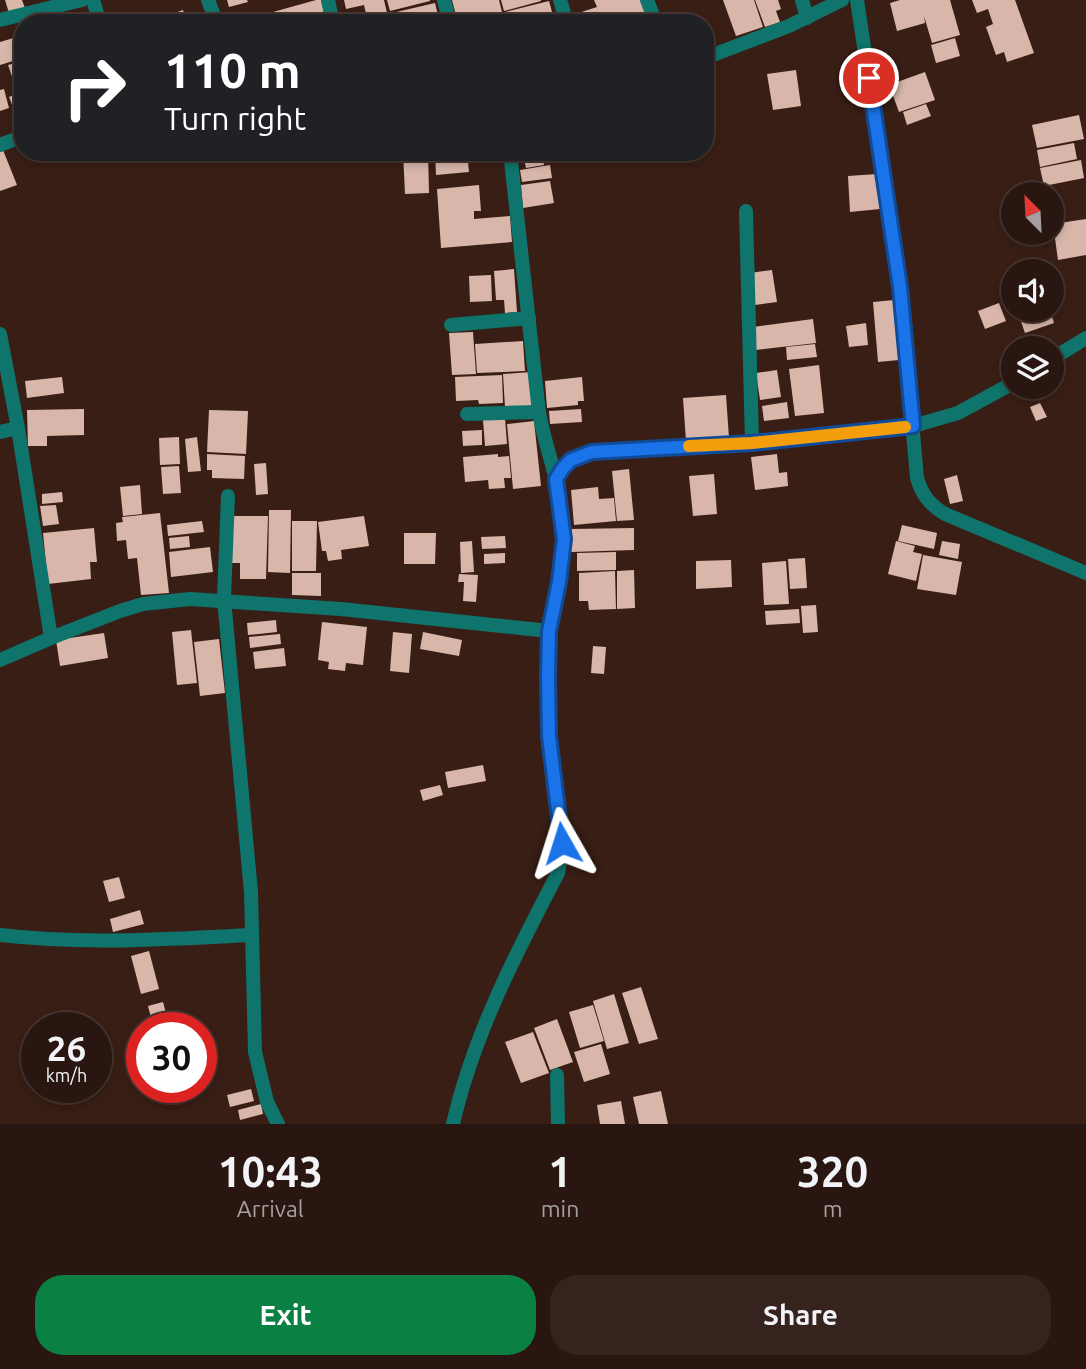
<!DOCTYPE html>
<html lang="en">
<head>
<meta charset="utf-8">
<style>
	body { margin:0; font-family:Ubuntu,sans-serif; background:#36231e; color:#f1f3f6; height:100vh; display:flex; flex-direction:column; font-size:26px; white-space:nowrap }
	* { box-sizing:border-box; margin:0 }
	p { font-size:23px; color:#a59f9f }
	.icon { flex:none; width:38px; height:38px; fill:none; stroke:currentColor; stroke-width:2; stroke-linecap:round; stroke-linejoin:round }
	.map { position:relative; height:1124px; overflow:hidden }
	.drawer { display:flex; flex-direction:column; background:#2a1610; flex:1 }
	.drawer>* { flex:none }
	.guide { position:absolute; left:14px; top:14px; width:700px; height:147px; border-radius:28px; box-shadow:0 4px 10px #0003,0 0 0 2px #463530; background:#202124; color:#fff; overflow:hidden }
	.needle { width:46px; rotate:336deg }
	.buttons { position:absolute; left:1001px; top:182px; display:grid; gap:14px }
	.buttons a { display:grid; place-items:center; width:63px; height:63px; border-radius:50%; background:#2a1610; box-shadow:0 4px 10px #0003,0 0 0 2px #463530; font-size:35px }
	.speed { position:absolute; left:21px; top:1012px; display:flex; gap:14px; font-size:35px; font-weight:700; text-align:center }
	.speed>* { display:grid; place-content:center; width:91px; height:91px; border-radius:50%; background:#2a1610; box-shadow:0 4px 10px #0003,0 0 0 2px #463530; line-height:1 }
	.speed small { font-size:18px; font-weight:400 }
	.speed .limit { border:10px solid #d22; background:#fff; color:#111 }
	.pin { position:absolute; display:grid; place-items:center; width:60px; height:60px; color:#fff; margin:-30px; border:4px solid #fff; border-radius:50%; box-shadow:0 2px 7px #0007 }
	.me { position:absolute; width:77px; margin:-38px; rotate:354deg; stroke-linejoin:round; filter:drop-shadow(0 0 5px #0008) }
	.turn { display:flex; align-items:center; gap:24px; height:147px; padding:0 35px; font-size:32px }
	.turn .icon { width:91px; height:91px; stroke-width:2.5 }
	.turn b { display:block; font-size:49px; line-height:60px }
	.eta { display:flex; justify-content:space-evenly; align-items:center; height:119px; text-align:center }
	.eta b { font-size:42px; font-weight:600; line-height:49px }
	.cta { display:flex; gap:14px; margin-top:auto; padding:14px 35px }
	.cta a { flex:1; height:80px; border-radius:28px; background:#0b8043; color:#fff; font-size:28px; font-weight:600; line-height:80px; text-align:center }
	.cta a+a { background:#36231e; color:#f1f3f6 }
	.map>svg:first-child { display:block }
	.building { fill:#d9b6aa }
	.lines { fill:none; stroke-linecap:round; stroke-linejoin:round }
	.street { stroke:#0e746c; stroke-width:14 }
	.route-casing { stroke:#114b97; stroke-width:18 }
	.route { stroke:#1a73e8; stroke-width:12 }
	.slow { stroke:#f59e0b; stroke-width:12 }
</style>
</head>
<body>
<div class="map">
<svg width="1086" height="1124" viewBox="0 0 1086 1124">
	<rect width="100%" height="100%" fill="#381e15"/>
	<g class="building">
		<polygon points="5,0 22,0 25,8 9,13"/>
		<polygon points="227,0 247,0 248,2 229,7"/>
		<polygon points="316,0 321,0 325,17 309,21 309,23 276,23 273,12"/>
		<polygon points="344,0 384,0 387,13 367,18 364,5 346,9"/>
		<polygon points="387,0 430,0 430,1 390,11"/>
		<polygon points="452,0 499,0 502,12 458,23"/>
		<polygon points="501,0 541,0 541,1 504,11"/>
		<polygon points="594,0 642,0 647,15 624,23 571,23 569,16 597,7"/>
		<polygon points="723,0 754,0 763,27 736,36"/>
		<polygon points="755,0 778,0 781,9 776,11 780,22 765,27"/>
		<polygon points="900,0 950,0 960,35 932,43 924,16 925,23 897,31 890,3"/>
		<polygon points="972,0 1015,0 1034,53 1007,62 1004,52 996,55 986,27 993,24 988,9 977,13"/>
		<polygon points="549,1 555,23 504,23 501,13"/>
		<polygon points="435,3 440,23 394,23 392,13"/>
		<polygon points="183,10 187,23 163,23 161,18"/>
		<polygon points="391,14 393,23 357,23 357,22"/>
		<polygon points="500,14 502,23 470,23 470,22"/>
		<polygon points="17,37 23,58 0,65 0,42"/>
		<polygon points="955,38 960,56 936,63 931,45"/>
		<polygon points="23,61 23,83 15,85 8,65"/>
		<polygon points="796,70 801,106 773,110 767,74"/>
		<polygon points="925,72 935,100 899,112 889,85"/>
		<polygon points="4,89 9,108 0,111 0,90"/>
		<polygon points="23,91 23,106 14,110 9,97"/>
		<polygon points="926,104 931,116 907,125 903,112"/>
		<polygon points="1079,115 1084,139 1037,148 1032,125"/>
		<polygon points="1074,143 1077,159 1040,167 1037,150"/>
		<polygon points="3,150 17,185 0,191 0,151"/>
		<polygon points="403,152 428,152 429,193 405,194"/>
		<polygon points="435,152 467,152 469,172 436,175"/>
		<polygon points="542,152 544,165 526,168 523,154"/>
		<polygon points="1081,160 1084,178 1044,186 1040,168"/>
		<polygon points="550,165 552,178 522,182 520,170"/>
		<polygon points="877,174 880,209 850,212 848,176"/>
		<polygon points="550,181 554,203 523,208 521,185"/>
		<polygon points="479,185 481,211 474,211 474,219 510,216 512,242 441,248 437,189"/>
		<polygon points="1086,219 1086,255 1058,260 1053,224"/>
		<polygon points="514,269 517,312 505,313 504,300 496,300 494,271"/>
		<polygon points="772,270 777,302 755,305 750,273"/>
		<polygon points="491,275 492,301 470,302 469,276"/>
		<polygon points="894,300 899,360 878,362 873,302"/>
		<polygon points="999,303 1006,321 985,329 978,311"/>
		<polygon points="1017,310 1050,310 1054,323 1025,333"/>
		<polygon points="813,319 816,343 756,350 753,327"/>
		<polygon points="866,323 868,345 849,347 846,326"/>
		<polygon points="473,332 476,374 452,375 449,333"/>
		<polygon points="523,341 525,371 477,373 475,344"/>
		<polygon points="815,344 817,357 787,360 786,347"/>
		<polygon points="819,365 824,413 795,416 789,369"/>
		<polygon points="777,370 781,397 760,400 756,373"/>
		<polygon points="531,372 533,406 505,407 503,374"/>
		<polygon points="502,375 503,403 479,404 478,400 456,401 455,377"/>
		<polygon points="62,377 64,393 27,398 25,381"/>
		<polygon points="582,377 584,401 578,401 578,405 547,408 545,381"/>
		<polygon points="726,395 729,438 686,441 683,398"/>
		<polygon points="787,402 789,418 764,421 762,406"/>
		<polygon points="1040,403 1047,417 1036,421 1030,407"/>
		<polygon points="84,409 84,435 47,436 47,446 28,446 27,410"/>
		<polygon points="581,409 582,422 550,424 549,411"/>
		<polygon points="209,410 248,411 246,454 207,452"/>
		<polygon points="505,418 507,444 485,446 483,420"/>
		<polygon points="534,421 541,486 513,489 507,424"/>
		<polygon points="482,430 482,445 463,446 462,431"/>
		<polygon points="179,437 180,464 160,465 159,438"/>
		<polygon points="197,437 201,471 188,472 185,439"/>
		<polygon points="207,454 245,456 244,479 212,478 212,470 207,470"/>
		<polygon points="498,454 498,457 509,456 511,478 504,478 505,488 489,489 488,480 465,482 463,457"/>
		<polygon points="777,454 779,473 787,472 788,486 755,490 751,457"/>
		<polygon points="266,463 268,494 256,495 254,464"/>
		<polygon points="179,466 181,493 163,494 161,467"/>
		<polygon points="629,469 634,520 617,521 612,471"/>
		<polygon points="714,474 717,514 693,516 689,476"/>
		<polygon points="957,475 963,501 950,504 944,479"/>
		<polygon points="140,485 142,514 123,516 120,487"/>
		<polygon points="598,487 599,499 614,498 616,521 574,525 571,490"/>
		<polygon points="62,492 63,502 42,504 42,494"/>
		<polygon points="56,505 59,524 43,526 40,506"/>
		<polygon points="269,510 291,510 290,573 268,572"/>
		<polygon points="160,513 169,593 141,595 137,558 128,559 126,540 117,541 116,523 123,522 122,517"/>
		<polygon points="232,516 268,516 266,579 240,579 240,563 232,563"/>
		<polygon points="364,516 369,546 341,550 342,559 328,561 326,551 322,551 318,522"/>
		<polygon points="202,521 204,532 168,536 167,525"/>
		<polygon points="292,521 317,521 316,571 292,571"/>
		<polygon points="902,525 937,533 934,549 898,541"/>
		<polygon points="94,528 97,562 90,562 91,579 48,584 43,533"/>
		<polygon points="634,528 634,550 571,552 570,529"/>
		<polygon points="404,533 436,533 435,564 404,564"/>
		<polygon points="189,536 190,547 170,549 169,538"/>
		<polygon points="505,536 506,548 482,549 481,537"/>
		<polygon points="472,541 474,572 461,573 460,542"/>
		<polygon points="896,541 915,546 913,552 922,554 916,581 888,574"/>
		<polygon points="942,541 960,544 958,559 939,555"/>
		<polygon points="210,547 213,572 171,577 169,552"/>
		<polygon points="616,552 616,570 577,571 577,553"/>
		<polygon points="505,553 505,563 484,564 484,554"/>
		<polygon points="923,555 962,562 956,595 917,589"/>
		<polygon points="805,558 807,588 790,589 788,559"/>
		<polygon points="731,560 732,587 696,589 696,561"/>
		<polygon points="786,561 789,604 764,605 762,563"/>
		<polygon points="634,570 635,608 617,609 617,571"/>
		<polygon points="615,571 616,609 589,610 588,601 579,601 579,573"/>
		<polygon points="292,573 321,573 321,596 292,595"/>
		<polygon points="459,574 478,575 476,602 463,601 464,582 458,582"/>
		<polygon points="816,605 818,632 803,633 801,606"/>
		<polygon points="799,609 800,623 766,625 765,611"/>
		<polygon points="276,620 277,632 248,635 247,623"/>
		<polygon points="322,622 367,627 363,665 346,663 345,671 328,669 329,662 318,660"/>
		<polygon points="191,630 197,683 177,685 172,632"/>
		<polygon points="393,632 412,634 409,673 390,671"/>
		<polygon points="423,632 462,640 459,656 420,649"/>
		<polygon points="104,633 108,658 60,666 56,640"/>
		<polygon points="280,634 281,644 250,648 249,637"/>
		<polygon points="219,639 225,693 200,696 194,642"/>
		<polygon points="593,646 606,647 604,674 591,673"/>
		<polygon points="284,648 286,666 255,669 253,652"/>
		<polygon points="483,765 486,781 448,788 445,772"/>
		<polygon points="440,785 443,795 423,801 420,790"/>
		<polygon points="119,877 125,898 109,902 103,881"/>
		<polygon points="140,910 144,924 113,932 110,919"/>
		<polygon points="149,951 159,989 141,994 131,956"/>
		<polygon points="641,987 658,1039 639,1044 622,993"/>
		<polygon points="614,994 629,1043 607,1049 593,1001"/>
		<polygon points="163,1002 167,1017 152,1021 148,1006"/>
		<polygon points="593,1005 604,1041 580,1048 569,1012"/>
		<polygon points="557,1019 573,1062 550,1070 534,1028"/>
		<polygon points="533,1032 549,1073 521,1083 505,1042"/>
		<polygon points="601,1044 610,1074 584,1082 574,1052"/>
		<polygon points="251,1089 254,1101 230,1107 227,1095"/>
		<polygon points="661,1091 668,1124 639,1124 633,1097"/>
		<polygon points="621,1101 625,1124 600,1124 597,1105"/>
		<polygon points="261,1104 263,1114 240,1120 238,1110"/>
	</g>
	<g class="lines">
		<g class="street">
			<polyline points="93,0 100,23"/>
			<polyline points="208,0 217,23"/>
			<polyline points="328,0 333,23"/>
			<polyline points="444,0 450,23"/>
			<polyline points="560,0 567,23"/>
			<polyline points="647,0 656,23"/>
			<polyline points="802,0 807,18"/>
			<path d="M857 0 900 287 917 478C922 495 930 505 945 514L1086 573"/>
			<polyline points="0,20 82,0"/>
			<polyline points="705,58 789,26 842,0"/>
			<polyline points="0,145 23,136"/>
			<polyline points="746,211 752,443"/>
			<polyline points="451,325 529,318"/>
			<polyline points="0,334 18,428 51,638"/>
			<polyline points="1052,359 1086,338"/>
			<polyline points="467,414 539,412"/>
			<polyline points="0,432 18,428"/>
			<polyline points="556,479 571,460 591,452 752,443 913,426 958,413 1013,383"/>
			<polyline points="228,496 224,599 251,892 255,1052 267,1102 278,1124"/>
			<path d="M0 660 51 638 120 611 143 604 190 599 341 609 549 631C558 587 567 547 560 502 556 471 544 442 539 412L510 152"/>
			<path d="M0 935C84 945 167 939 252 935"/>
			<polyline points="557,1075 558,1124"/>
			<path d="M453 1124C473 1036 516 953 558 873 568 829 554 783 550 739 546 704 548 667 549 631"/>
		</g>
	</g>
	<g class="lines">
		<defs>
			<polyline id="route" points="562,843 549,736 548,678 549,631 559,582 564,539 556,479 563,468 571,460 592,452 752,443 913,426 900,287 869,78"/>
		</defs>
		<use href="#route" class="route-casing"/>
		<use href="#route" class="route"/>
		<polyline class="slow" points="689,446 752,443 905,427"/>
	</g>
</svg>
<div class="buttons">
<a><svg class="needle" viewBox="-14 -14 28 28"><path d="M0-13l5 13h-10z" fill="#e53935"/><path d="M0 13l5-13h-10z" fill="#a59f9f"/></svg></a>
<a><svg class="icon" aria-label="sound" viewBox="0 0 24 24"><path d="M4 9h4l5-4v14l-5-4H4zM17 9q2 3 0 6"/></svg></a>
<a><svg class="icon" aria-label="layers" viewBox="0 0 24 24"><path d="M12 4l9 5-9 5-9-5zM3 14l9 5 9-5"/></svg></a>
</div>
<div class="speed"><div>26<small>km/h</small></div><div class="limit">30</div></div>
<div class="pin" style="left:869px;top:78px;background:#d93025"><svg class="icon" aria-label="arrive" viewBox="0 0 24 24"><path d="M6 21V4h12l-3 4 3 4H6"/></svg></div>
<svg class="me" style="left:562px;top:843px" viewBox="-20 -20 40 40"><path d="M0-17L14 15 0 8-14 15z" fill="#1a73e8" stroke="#fff" stroke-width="4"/></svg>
<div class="guide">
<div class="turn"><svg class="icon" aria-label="right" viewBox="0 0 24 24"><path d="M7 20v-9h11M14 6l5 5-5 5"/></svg><div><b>110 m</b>Turn right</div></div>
</div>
</div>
<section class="drawer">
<div class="eta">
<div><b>10:43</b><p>Arrival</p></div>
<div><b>1</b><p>min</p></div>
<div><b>320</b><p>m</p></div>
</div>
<div class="cta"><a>Exit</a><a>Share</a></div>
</section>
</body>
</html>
